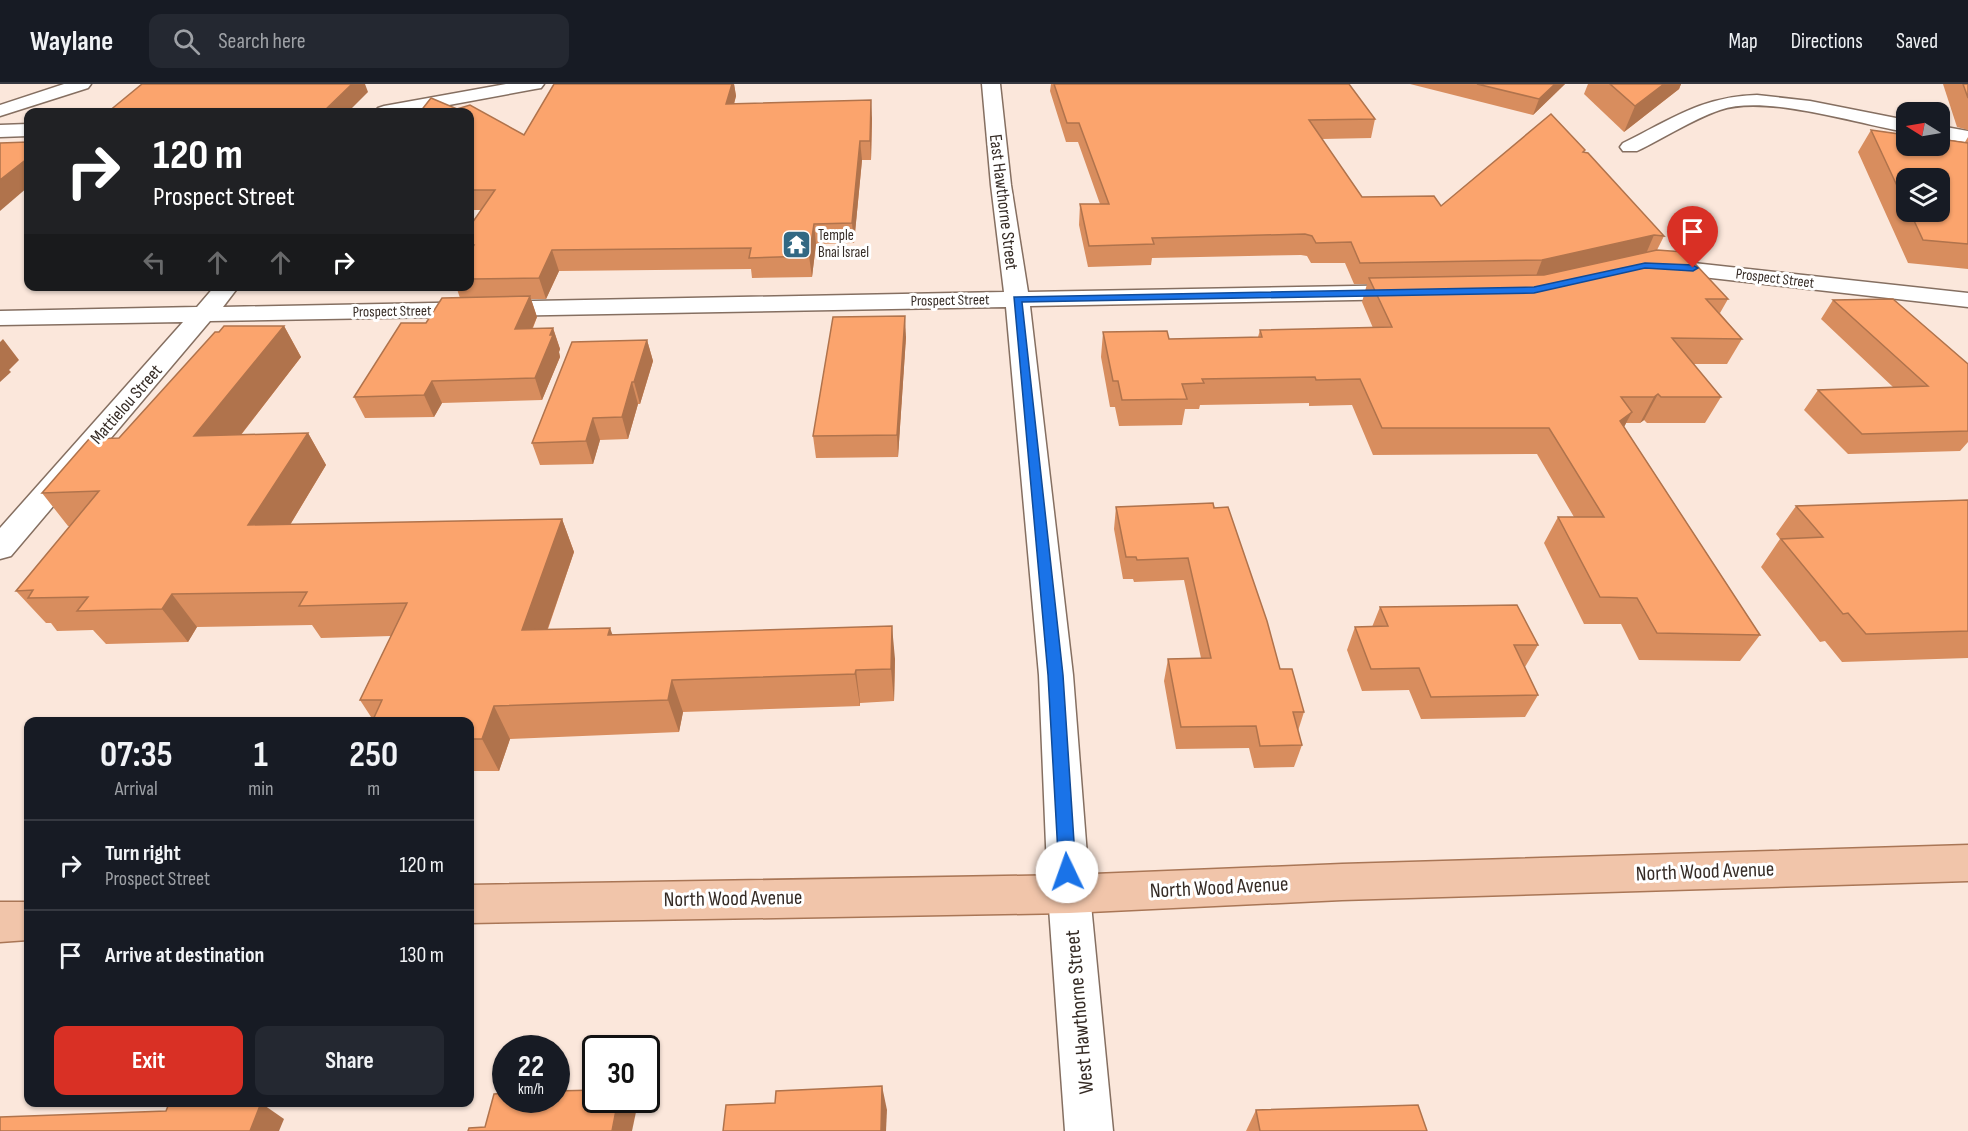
<!DOCTYPE html>
<html lang="en">
<head>
<meta charset="utf-8">
<style>
	body { margin:0; font-family:"Sofia Sans Condensed",sans-serif; background:#242831; color:#f1f3f6; height:100vh; display:flex; flex-direction:column; font-size:22px; white-space:nowrap }
	* { box-sizing:border-box; margin:0 }
	p { font-size:20px; color:#9ea1a6 }
	.icon { flex:none; width:33px; height:33px; fill:none; stroke:currentColor; stroke-width:2; stroke-linecap:round; stroke-linejoin:round }
	.map { position:relative; flex:1; overflow:hidden }
	.sheet { position:absolute; left:24px; top:633px; width:450px; height:390px; display:flex; flex-direction:column; background:#171b24; border-radius:12px; box-shadow:0 2px 4px #0004 }
	.sheet>* { flex:none }
	.banner { position:absolute; left:24px; top:24px; width:450px; height:183px; border-radius:12px; box-shadow:0 2px 4px #0004; background:#202124; color:#fff; overflow:hidden }
	.needle { width:39px; rotate:281deg }
	.tools { position:absolute; left:1896px; top:18px; display:grid; gap:12px }
	.tools a { display:grid; place-items:center; width:54px; height:54px; border-radius:12px; background:#171b24; box-shadow:0 2px 4px #0004; font-size:30px }
	.speed { position:absolute; left:492px; top:951px; display:flex; gap:12px; font-size:30px; font-weight:700; text-align:center }
	.speed>* { display:grid; place-content:center; width:78px; height:78px; border-radius:50%; background:#171b24; box-shadow:0 2px 4px #0004; line-height:1 }
	.speed small { font-size:15px; font-weight:400 }
	.speed .limit { border:3px solid #111; border-radius:9px; background:#fff; color:#111 }
	.pin { position:absolute; display:grid; place-items:center; width:51px; height:51px; color:#fff; margin:-62px -26px; border-radius:50% 50% 50% 0; rotate:-45deg; box-shadow:0 0 6px #0007 }
	.pin .icon { rotate:45deg }
	.me { position:absolute; width:66px; margin:-33px; rotate:357deg; stroke-linejoin:round; filter:drop-shadow(0 0 4px #0008) }
	.turn { display:flex; align-items:center; gap:21px; height:126px; padding:0 30px; font-size:27px }
	.turn .icon { width:78px; height:78px; stroke-width:2.5 }
	.turn b { display:block; font-size:42px; line-height:51px }
	.lanes { display:flex; align-items:center; height:57px; padding:0 30px; background:#0003; justify-content:center; gap:30px; direction:ltr }
	.lanes .off { opacity:.35 }
	.eta { display:flex; justify-content:space-evenly; align-items:center; height:102px; text-align:center }
	.eta b { font-size:36px; font-weight:700; line-height:42px }
	.primary-button { display:flex; gap:12px; margin-top:auto; padding:12px 30px }
	.primary-button a { flex:1; height:69px; border-radius:12px; background:#d93025; color:#fff; font-size:24px; font-weight:700; line-height:69px; text-align:center }
	.primary-button a+a { background:#242831; color:#f1f3f6 }
	ul { padding:0; list-style:none }
	li { display:flex; align-items:center; gap:18px; height:90px; padding:0 30px; border-top:2px solid #363941 }
	li div { flex:1 }
	li b { display:block; font-size:22px }
	li em { font-style:normal }
	header { display:flex; align-items:center; gap:36px; box-sizing:border-box; height:84px; padding:0 30px; background:#171b24; border-bottom:2px solid #363941 }
	header strong { font-size:28px }
	nav { display:flex; gap:33px; margin-inline-start:auto; font-size:21px }
	.search { width:420px; height:54px; background:#242831; display:flex; align-items:center; gap:15px; box-sizing:border-box; padding:0 21px; border-radius:12px; color:#9ea1a6; font-size:22px }
	.map>svg:first-child { display:block }
	.lines { fill:none; stroke-linecap:round; stroke-linejoin:round }
	.minor-casing { stroke:#856f61; stroke-width:3 }
	.major-casing { stroke:#a97656; stroke-width:3 }
	.minor { fill:#fff; fill-rule:evenodd }
	.major { fill:#f1c5aa; fill-rule:evenodd }
	.wall { fill:#d88d5e; fill-rule:evenodd }
	.shaded-wall { fill:#b0734c }
	.building { fill:#fba46d; stroke:#b0734c; stroke-width:1.5 }
	.route { fill:#1a73e8; stroke:#114b97; stroke-width:1.5 }
	.labels { text-anchor:middle; stroke-width:6; stroke-linejoin:round; paint-order:stroke }
	.far-poi-label { font-size:15px; fill:#352b25; stroke:#fff; text-anchor:start }
	.far-street-label { font-size:15px; fill:#352b25; stroke:#fff }
	.street-label { font-size:18px; fill:#352b25; stroke:#fff }
	.near-street-label { font-size:21px; fill:#352b25; stroke:#fff }
</style>
</head>
<body>
<header>
<strong>Waylane</strong>
<div class="search"><svg class="icon" aria-label="search" viewBox="0 0 24 24"><circle cx="10" cy="10" r="6"/><path d="M15 15l6 6"/></svg>Search here</div>
<nav><a>Map</a><a>Directions</a><a>Saved</a></nav>
</header>
<div class="map">
<svg width="1968" height="1047" viewBox="0 0 1968 1047">
	<rect width="100%" height="100%" fill="#fbe7db"/>
	<g class="lines">
		<defs>
			<g id="minor">
				<polygon points="64,0 91,0 88,4 0,32 0,21"/>
				<polygon points="506,0 544,0 541,4 535,5 411,28 375,28 378,24 384,22"/>
				<polygon points="982,0 1000,0 1011,101 1028,208 1410,201 1418,203 1422,208 1418,213 1410,215 1030,222 1073,591 1090,810 1113,1047 1065,1047 1048,810 1039,591 1006,223 210,237 11,472 0,475 0,444 183,238 0,241 0,227 197,223 215,202 239,202 223,223 1004,208 991,101"/>
				<path d="M1757 11 1810 17 1906 36V48C1857 40 1766 10 1720 26 1691 36 1664 54 1637 67H1623L1620 63 1623 59C1670 36 1703 12 1757 11Z"/>
				<polygon points="28,40 28,52 0,53 0,41"/>
				<polygon points="1940,42 1968,47 1968,59 1940,54"/>
				<polygon points="1657,175 1968,209 1968,223 1649,187 1646,182 1649,177"/>
			</g>
			<g id="major">
				<polygon points="1968,761 1968,797 1342,816 1069,829 470,839 470,801 1069,791 1342,780"/>
				<polygon points="0,818 28,818 28,856 0,858"/>
			</g>
		</defs>
		<use href="#minor" class="minor-casing"/>
		<use href="#major" class="major-casing"/>
		<use href="#minor" class="minor"/>
		<use href="#major" class="major"/>
	</g>
	<g class="wall">
		<polygon points="554,0 734,0 736,12 734,20 872,34 871,76 862,76 854,159 816,160 812,193 752,194 751,185 559,187 546,215 531,215 537,233 533,244 553,244 560,265 559,268 560,273 542,316 442,319 434,333 365,334 354,313 426,239 460,214 456,202 470,202 470,142 481,126 470,126 470,28 524,51"/>
		<polygon points="1051,0 1349,0 1375,35 1371,54 1322,55 1362,113 1441,122 1585,69 1664,152 1657,166 1728,215 1720,229 1742,255 1727,280 1693,280 1721,313 1705,339 1647,339 1644,336 1640,339 1626,339 1624,343 1760,551 1740,577 1639,576 1621,540 1584,540 1544,459 1558,433 1574,433 1537,370 1373,371 1352,321 1309,322 1309,319 1200,321 1199,325 1185,325 1182,341 1119,342 1115,323 1110,323 1101,273 1103,248 1169,255 1258,253 1260,246 1373,244 1362,218 1367,200 1354,200 1345,179 1311,179 1307,172 1301,171 1152,174 1151,181 1088,183 1079,141 1080,120 1100,120 1078,58 1066,58 1050,7"/>
		<polygon points="1410,0 1565,0 1533,31"/>
		<polygon points="1588,0 1681,0 1679,5 1624,48 1584,10"/>
		<polygon points="1943,0 1968,0 1968,46 1957,43"/>
		<path d="M1871 46 1965 58 1968 53V185L1908 179 1858 68ZM1906 94 1940 128H1906Z"/>
		<polygon points="98,202 171,202 170,204 100,205"/>
		<polygon points="1833,216 1968,280 1968,358 1960,367 1848,370 1804,326 1818,306 1893,303 1821,235"/>
		<polygon points="284,242 301,273 241,351 308,349 326,381 290,441 562,435 574,468 548,545 895,575 894,617 860,619 860,622 683,628 679,648 510,655 499,687 470,687 470,638 373,636 360,616 391,552 321,554 312,541 197,543 188,558 106,560 93,546 57,547 51,539 46,539 16,507 70,442 68,442 42,409 119,354"/>
		<polygon points="906,253 898,373 816,374 813,352"/>
		<polygon points="647,256 653,277 640,320 638,320 628,355 600,356 593,380 540,381 532,359"/>
		<polygon points="1968,416 1968,574 1842,578 1825,557 1820,558 1761,483 1780,455 1776,450 1796,422"/>
		<polygon points="1213,419 1280,585 1304,628 1298,647 1302,661 1294,683 1254,684 1249,664 1176,665 1164,597 1168,575 1201,574 1184,496 1134,498 1133,495 1123,495 1114,445 1116,423"/>
		<polygon points="1380,523 1538,561 1525,583 1524,583 1538,611 1525,633 1421,635 1409,606 1362,607 1347,566 1355,543 1372,543"/>
		<polygon points="1256,1026 1427,1047 1246,1047"/>
	</g>
	<g class="shaded-wall">
		<polygon points="352,0 365,0 368,8 348,28 323,28"/>
		<polygon points="732,0 734,0 736,12 729,38 726,20"/>
		<polygon points="1555,0 1565,0 1533,31 1539,15"/>
		<polygon points="1664,0 1681,0 1679,5 1624,48 1635,22"/>
		<polygon points="871,16 872,34 871,76 870,57"/>
		<polygon points="860,57 862,76 854,159 852,139"/>
		<polygon points="28,74 28,103 0,127 0,96"/>
		<polygon points="814,140 816,160 812,193 809,172"/>
		<polygon points="1654,151 1645,172 1534,197 1542,176"/>
		<polygon points="552,166 559,187 546,215 539,194"/>
		<polygon points="530,212 537,233 523,266 515,245"/>
		<polygon points="905,232 906,253 898,373 897,351"/>
		<polygon points="284,242 301,273 215,384 194,352"/>
		<polygon points="553,244 560,265 559,268 560,273 542,316 535,294"/>
		<polygon points="3,255 19,276 9,286 11,288 0,298 0,258"/>
		<polygon points="647,256 653,277 640,320 634,298"/>
		<polygon points="432,297 442,319 434,333 424,311"/>
		<polygon points="632,298 638,320 628,355 622,333"/>
		<polygon points="1658,310 1644,336 1640,339 1654,313"/>
		<polygon points="1632,328 1618,354 1620,337"/>
		<polygon points="593,334 600,356 593,380 586,357"/>
		<polygon points="308,349 326,381 270,474 248,441"/>
		<polygon points="562,435 574,468 536,578 522,546"/>
		<polygon points="172,510 197,543 188,558 162,525"/>
		<polygon points="892,542 895,575 894,617 891,585"/>
		<polygon points="610,544 622,576 608,551"/>
		<polygon points="856,586 860,619 860,622 855,590"/>
		<polygon points="672,596 683,628 679,648 668,616"/>
		<polygon points="494,622 510,655 499,687 482,655"/>
		<polygon points="882,1002 887,1026 886,1047 881,1047"/>
		<polygon points="618,1016 627,1016 636,1028 632,1047 612,1047"/>
		<polygon points="261,1019 284,1035 279,1047 250,1047"/>
	</g>
	<g class="building">
		<polygon points="142,0 352,0 323,28 108,28"/>
		<polygon points="554,0 732,0 726,20 871,16 870,57 860,57 852,139 814,140 809,172 749,174 751,164 552,166 539,194 470,195 470,169 474,161 470,161 470,142 495,106 470,106 470,28 420,28 431,14 457,25 470,21 524,51"/>
		<polygon points="1054,0 1349,0 1375,35 1309,36 1362,113 1434,112 1441,122 1551,30 1585,66 1583,68 1588,69 1664,152 1654,151 1542,176 1360,179 1351,158 1316,159 1312,152 1305,150 1152,154 1154,160 1089,162 1080,120 1109,120 1079,39 1067,39"/>
		<polygon points="1477,0 1555,0 1539,15"/>
		<polygon points="1610,0 1664,0 1635,22"/>
		<polygon points="1963,0 1968,0 1968,14"/>
		<polygon points="1871,46 1906,51 1906,62 1940,62 1940,55 1968,59 1968,160 1923,156 1910,128 1940,128 1940,94 1906,94 1906,121"/>
		<polygon points="28,58 28,74 0,96 0,59"/>
		<polygon points="1657,166 1684,168 1728,215 1706,215 1742,255 1672,254 1721,313 1661,313 1658,310 1654,313 1621,313 1632,328 1620,337 1760,551 1657,549 1637,514 1600,513 1558,433 1604,433 1549,344 1382,344 1360,295 1316,296 1315,293 1202,295 1204,299 1182,300 1187,315 1122,316 1118,297 1113,297 1103,248 1167,247 1169,255 1262,253 1260,246 1392,243 1369,194 1544,191"/>
		<polygon points="530,212 515,245 553,244 550,251 553,251 535,294 432,297 424,311 354,313 401,239 426,239 442,214"/>
		<polygon points="1893,215 1968,280 1968,347 1862,350 1818,306 1928,302 1833,216"/>
		<polygon points="905,232 897,351 813,352 833,233"/>
		<polygon points="224,242 284,242 194,352 308,349 248,441 562,435 522,546 610,544 608,551 892,542 891,585 856,586 855,590 672,596 668,616 494,622 482,655 470,655 470,638 372,638 382,616 360,616 407,519 299,522 307,508 172,510 162,525 77,527 88,513 28,514 33,506 16,507 99,407 42,409 89,355 119,354 215,248 219,248"/>
		<polygon points="647,256 634,298 632,298 622,333 593,334 586,357 532,359 572,258"/>
		<polygon points="1968,416 1968,547 1866,550 1848,529 1843,530 1781,455 1823,453 1796,422"/>
		<polygon points="1213,419 1214,424 1228,423 1267,537 1280,585 1292,585 1304,628 1293,628 1302,661 1260,662 1256,642 1181,643 1168,575 1211,574 1188,474 1137,476 1136,473 1126,473 1116,423"/>
		<polygon points="1517,521 1538,561 1514,561 1538,611 1431,613 1419,584 1371,585 1355,543 1388,542 1380,523"/>
		<polygon points="882,1002 881,1047 723,1047 726,1021 775,1019 776,1007"/>
		<polygon points="596,1006 596,1016 618,1016 612,1047 468,1047 469,1044 485,1043 494,1010 506,1009 506,1016 556,1016 556,1007"/>
		<polygon points="261,1019 250,1047 0,1047 0,1033 166,1027 168,1022"/>
		<polygon points="1418,1021 1427,1047 1260,1047 1256,1026"/>
	</g>
	<polygon class="route" points="1645,179 1693,181 1698,184 1693,187 1645,184 1534,209 1022,218 1063,591 1076,788 1073,793 1067,795 1061,793 1059,788 1048,591 1014,213 1534,203"/>
	<defs>
		<symbol id="temple-square" viewBox="-11 -11 22 22"><rect x="-9" y="-9" width="18" height="18" rx="4" fill="#326883" stroke="#fff"/><path d="M0-6L5-2H3V0L6.5 2.5H4V6H1.5V3h-3V6H-4V2.5H-6.5L-3 0V-2H-5Z" fill="#fff"/></symbol>
	</defs>
	<g fill-rule="evenodd">
		<use href="#temple-square" x="780" y="144" width="33" height="33"/>
	</g>
	<g class="labels">
		<g class="far-poi-label">
			<text x="818" y="156">Temple<tspan x="818" dy="17">Bnai Israel</tspan></text>
		</g>
		<g class="far-street-label">
			<text transform="translate(1775 194) rotate(7)" y="5">Prospect Street</text>
			<text transform="translate(950 216) rotate(-1)" y="5">Prospect Street</text>
			<text transform="translate(392 227) rotate(-1)" y="5">Prospect Street</text>
		</g>
		<g class="street-label">
			<text transform="translate(1004 118) rotate(83)" y="6">East Hawthorne Street</text>
			<text transform="translate(126 320) rotate(-49)" y="6">Mattielou Street</text>
		</g>
		<g class="near-street-label">
			<text transform="translate(1705 787) rotate(-2)" y="7">North Wood Avenue</text>
			<text transform="translate(1219 803) rotate(-3)" y="7">North Wood Avenue</text>
			<text transform="translate(733 814) rotate(-1)" y="7">North Wood Avenue</text>
			<text transform="translate(1079 928) rotate(-95)" y="7">West Hawthorne Street</text>
		</g>
	</g>
</svg>
<div class="tools">
<a><svg class="needle" viewBox="-14 -14 28 28"><path d="M0-13l5 13h-10z" fill="#e53935"/><path d="M0 13l5-13h-10z" fill="#9ea1a6"/></svg></a>
<a><svg class="icon" aria-label="layers" viewBox="0 0 24 24"><path d="M12 4l9 5-9 5-9-5zM3 14l9 5 9-5"/></svg></a>
</div>
<div class="speed"><div>22<small>km/h</small></div><div class="limit">30</div></div>
<div class="pin" style="left:1693px;top:184px;background:#d93025"><svg class="icon" aria-label="arrive" viewBox="0 0 24 24"><path d="M6 21V4h12l-3 4 3 4H6"/></svg></div>
<svg class="me" style="left:1067px;top:788px" viewBox="-20 -20 40 40"><circle r="19" fill="#fff"/><path d="M0-13L10 11 0 6-10 11z" fill="#1a73e8"/></svg>
<div class="banner">
<div class="turn"><svg class="icon" aria-label="right" viewBox="0 0 24 24"><path d="M7 20v-9h11M14 6l5 5-5 5"/></svg><div><b>120 m</b>Prospect Street</div></div>
<div class="lanes"><svg class="icon off" aria-label="left" viewBox="0 0 24 24"><path d="M17 20v-9H6M10 6l-5 5 5 5"/></svg><svg class="icon off" aria-label="ahead" viewBox="0 0 24 24"><path d="M12 20V5M6 11l6-6 6 6"/></svg><svg class="icon off" aria-label="ahead" viewBox="0 0 24 24"><path d="M12 20V5M6 11l6-6 6 6"/></svg><svg class="icon" aria-label="right" viewBox="0 0 24 24"><path d="M7 20v-9h11M14 6l5 5-5 5"/></svg></div>
</div>
<section class="sheet">
<div class="eta">
<div><b>07:35</b><p>Arrival</p></div>
<div><b>1</b><p>min</p></div>
<div><b>250</b><p>m</p></div>
</div>
<ul>
<li><svg class="icon" aria-label="right" viewBox="0 0 24 24"><path d="M7 20v-9h11M14 6l5 5-5 5"/></svg><div><b>Turn right</b><p>Prospect Street</p></div><em>120 m</em></li>
<li><svg class="icon" aria-label="arrive" viewBox="0 0 24 24"><path d="M6 21V4h12l-3 4 3 4H6"/></svg><div><b>Arrive at destination</b></div><em>130 m</em></li>
</ul>
<div class="primary-button"><a>Exit</a><a>Share</a></div>
</section>
</div>
</body>
</html>
